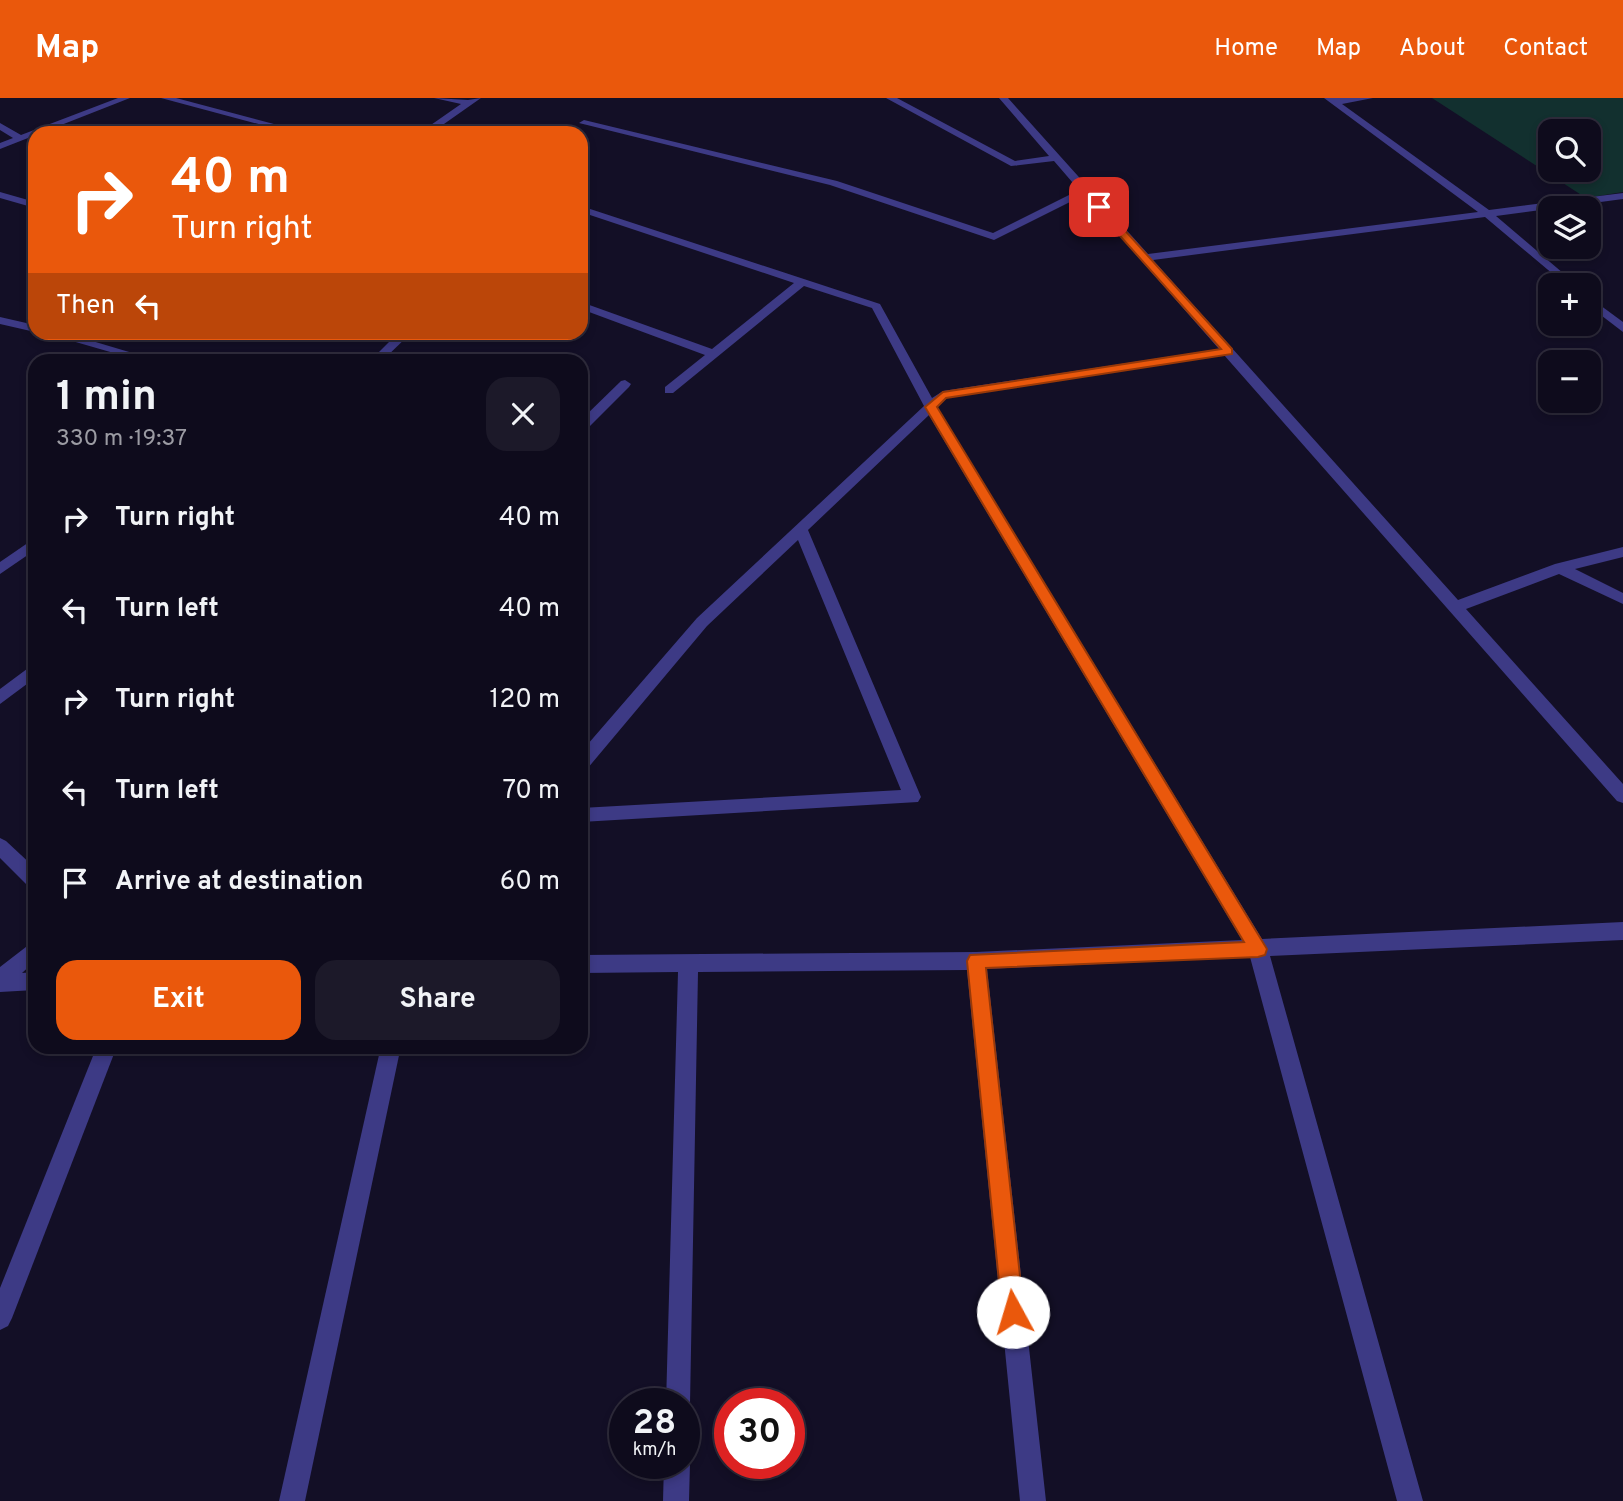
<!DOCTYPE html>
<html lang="en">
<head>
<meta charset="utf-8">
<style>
	body { margin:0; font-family:Overpass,sans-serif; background:#1c1929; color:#f1f3f6; height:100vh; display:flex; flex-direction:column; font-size:26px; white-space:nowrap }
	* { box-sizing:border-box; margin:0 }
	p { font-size:23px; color:#9b9ba3 }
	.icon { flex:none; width:38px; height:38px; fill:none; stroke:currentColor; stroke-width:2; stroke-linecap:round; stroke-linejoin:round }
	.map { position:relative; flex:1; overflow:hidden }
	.details { position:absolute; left:28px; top:256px; width:560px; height:700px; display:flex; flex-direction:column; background:#0e0b1c; border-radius:21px; box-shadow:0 4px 10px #0003,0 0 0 2px #2e2b3b }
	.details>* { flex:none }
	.top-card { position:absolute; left:28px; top:28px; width:560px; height:214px; border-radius:21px; box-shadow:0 4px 10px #0003,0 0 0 2px #2e2b3b; background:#ea580c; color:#fff; overflow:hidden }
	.controls { position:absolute; left:1538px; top:21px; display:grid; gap:14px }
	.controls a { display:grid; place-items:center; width:63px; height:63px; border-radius:14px; background:#0e0b1c; box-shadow:0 4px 10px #0003,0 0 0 2px #2e2b3b; font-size:35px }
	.speed { position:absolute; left:609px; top:1290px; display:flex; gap:14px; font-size:35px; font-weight:700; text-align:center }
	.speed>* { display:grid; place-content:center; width:91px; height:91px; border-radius:50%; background:#0e0b1c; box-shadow:0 4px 10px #0003,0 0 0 2px #2e2b3b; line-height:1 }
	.speed small { font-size:18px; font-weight:400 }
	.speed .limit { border:10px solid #d22; background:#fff; color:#111 }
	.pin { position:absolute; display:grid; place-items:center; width:60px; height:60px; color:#fff; margin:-30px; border-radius:14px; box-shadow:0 4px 10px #0006 }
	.me { position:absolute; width:77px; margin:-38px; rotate:354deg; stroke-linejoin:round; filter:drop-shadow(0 0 5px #0008) }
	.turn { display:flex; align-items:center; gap:24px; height:147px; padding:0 28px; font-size:32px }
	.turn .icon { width:91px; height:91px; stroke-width:2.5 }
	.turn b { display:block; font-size:49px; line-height:60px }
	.then { display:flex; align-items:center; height:66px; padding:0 28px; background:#0003; gap:14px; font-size:26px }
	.round { display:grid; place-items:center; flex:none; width:74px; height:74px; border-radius:21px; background:#1c1929 }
	.overview { display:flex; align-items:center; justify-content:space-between; height:119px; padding:0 28px }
	h1 { font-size:42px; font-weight:700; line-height:52px }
	.button { display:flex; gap:14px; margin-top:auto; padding:14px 28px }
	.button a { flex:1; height:80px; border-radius:21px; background:#ea580c; color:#fff; font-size:28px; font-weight:700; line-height:80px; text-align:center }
	.button a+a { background:#1c1929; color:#f1f3f6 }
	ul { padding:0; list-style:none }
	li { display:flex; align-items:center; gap:21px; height:91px; padding:0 28px }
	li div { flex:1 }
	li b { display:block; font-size:26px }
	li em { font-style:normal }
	header { display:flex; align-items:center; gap:42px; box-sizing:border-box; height:98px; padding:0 35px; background:#ea580c; color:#fff }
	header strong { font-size:33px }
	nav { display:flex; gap:38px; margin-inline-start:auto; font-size:24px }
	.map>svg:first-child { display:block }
	.green { fill:#12302f; fill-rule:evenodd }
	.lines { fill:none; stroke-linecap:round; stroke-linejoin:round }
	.minor { fill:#3d3a85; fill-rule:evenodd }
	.route { fill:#ea580c; stroke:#983908; stroke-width:2 }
</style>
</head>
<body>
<header>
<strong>Map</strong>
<nav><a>Home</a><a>Map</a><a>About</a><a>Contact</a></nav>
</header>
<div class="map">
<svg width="1623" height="1403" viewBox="0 0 1623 1403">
	<rect width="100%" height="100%" fill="#130f26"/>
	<path class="green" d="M1432 0H1623V94L1586 100ZM1550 33H1589V72H1550Z"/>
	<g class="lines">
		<g class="minor">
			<polygon points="118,0 130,0 0,51 0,45 13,40 0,32 0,25 21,37"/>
			<polygon points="161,0 176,0 308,35 292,35"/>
			<polygon points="434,0 468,2 481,0 434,33 408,35 428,29 461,6"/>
			<polygon points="886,0 897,0 1015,63 1049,58 999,0 1008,0 1148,156 1478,114 1324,0 1373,0 1342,6 1489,112 1623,95 1623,101 1496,118 1577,187 1566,187 1485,119 1153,162 1458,502 1555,466 1623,449 1623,459 1575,471 1623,495 1623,506 1559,476 1466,511 1623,686 1623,705 1617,703 1224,257 947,300 937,309 1262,841 1623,824 1623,842 1270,858 1423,1403 1397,1403 1250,859 987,871 1046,1403 1020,1403 967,872 698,874 690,1306 684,1316 684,1306 666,1306 678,874 581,875 581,857 976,854 1242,842 929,317 808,432 921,699 918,704 581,724 581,710 901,692 798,442 707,528 587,671 581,673 581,654 697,520 924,308 872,210 804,188 673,295 665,295 665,289 705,257 581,211 581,204 712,251 794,185 581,114 581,108 880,206 932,300 943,293 1219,251 1084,97 994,142 830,87 579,25 584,22 837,83 993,135 1079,92 1054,63 1011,68"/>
			<polygon points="0,94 35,104 35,110 0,100"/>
			<polygon points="1589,199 1623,224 1623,234 1589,208"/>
			<polygon points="0,219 35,227 35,234 0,226"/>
			<polygon points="41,234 62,234 156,262 138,262"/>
			<polygon points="399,234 412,234 383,262 371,262"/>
			<polygon points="625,282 631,286 629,289 586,332 581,333 581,322 621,283"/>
			<polygon points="35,440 35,452 0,476 0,464"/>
			<polygon points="35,565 35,580 0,606 0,591"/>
			<polygon points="0,740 6,743 35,770 35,790 28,788 0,760"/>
			<polygon points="35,842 35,863 22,875 35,874 35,892 0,894 0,869"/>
			<polygon points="97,948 117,948 12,1220 8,1228 0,1232 0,1190"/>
			<polygon points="381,948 401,948 305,1403 279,1403"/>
			<polygon points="684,1355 690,1365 689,1403 663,1403 664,1365 684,1365"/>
		</g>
	</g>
	<polygon class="route" points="1096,107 1102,107 1232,251 1232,256 946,300 937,309 1267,851 1265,857 1258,859 986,870 1024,1214 1021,1221 1013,1225 1005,1221 1002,1214 967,863 970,857 1244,844 925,309 943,294 1221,251 1096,111"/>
</svg>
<div class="controls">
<a><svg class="icon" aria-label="search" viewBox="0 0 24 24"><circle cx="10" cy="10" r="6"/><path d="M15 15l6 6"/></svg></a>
<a><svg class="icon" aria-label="layers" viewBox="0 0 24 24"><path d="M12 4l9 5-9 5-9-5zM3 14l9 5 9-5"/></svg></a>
<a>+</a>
<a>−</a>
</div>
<div class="speed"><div>28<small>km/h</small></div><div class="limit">30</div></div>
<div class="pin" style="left:1099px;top:109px;background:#d93025"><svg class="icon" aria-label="arrive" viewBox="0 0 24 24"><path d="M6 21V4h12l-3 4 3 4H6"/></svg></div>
<svg class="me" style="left:1013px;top:1214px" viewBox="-20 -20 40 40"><circle r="19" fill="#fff"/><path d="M0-13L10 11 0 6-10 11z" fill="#ea580c"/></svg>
<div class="top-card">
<div class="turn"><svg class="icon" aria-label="right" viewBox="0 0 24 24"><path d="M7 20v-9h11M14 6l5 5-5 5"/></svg><div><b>40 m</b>Turn right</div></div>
<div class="then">Then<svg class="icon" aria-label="left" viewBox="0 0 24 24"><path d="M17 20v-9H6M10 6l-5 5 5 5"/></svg></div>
</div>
<section class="details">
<div class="overview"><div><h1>1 min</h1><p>330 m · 19:37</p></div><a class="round"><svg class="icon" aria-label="close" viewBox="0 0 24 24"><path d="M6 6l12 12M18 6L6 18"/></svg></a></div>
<ul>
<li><svg class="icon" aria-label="right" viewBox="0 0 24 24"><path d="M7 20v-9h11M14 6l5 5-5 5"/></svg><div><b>Turn right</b></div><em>40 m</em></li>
<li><svg class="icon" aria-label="left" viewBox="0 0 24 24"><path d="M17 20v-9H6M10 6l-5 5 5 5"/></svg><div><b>Turn left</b></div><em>40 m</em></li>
<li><svg class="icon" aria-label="right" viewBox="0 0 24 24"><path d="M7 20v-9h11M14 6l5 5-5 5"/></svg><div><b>Turn right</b></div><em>120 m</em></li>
<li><svg class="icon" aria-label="left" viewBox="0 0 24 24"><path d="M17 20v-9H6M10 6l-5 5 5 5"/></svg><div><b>Turn left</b></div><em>70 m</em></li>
<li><svg class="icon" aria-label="arrive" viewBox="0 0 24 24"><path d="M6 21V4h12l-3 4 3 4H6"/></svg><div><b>Arrive at destination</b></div><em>60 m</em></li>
</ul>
<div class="button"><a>Exit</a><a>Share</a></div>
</section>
</div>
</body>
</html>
